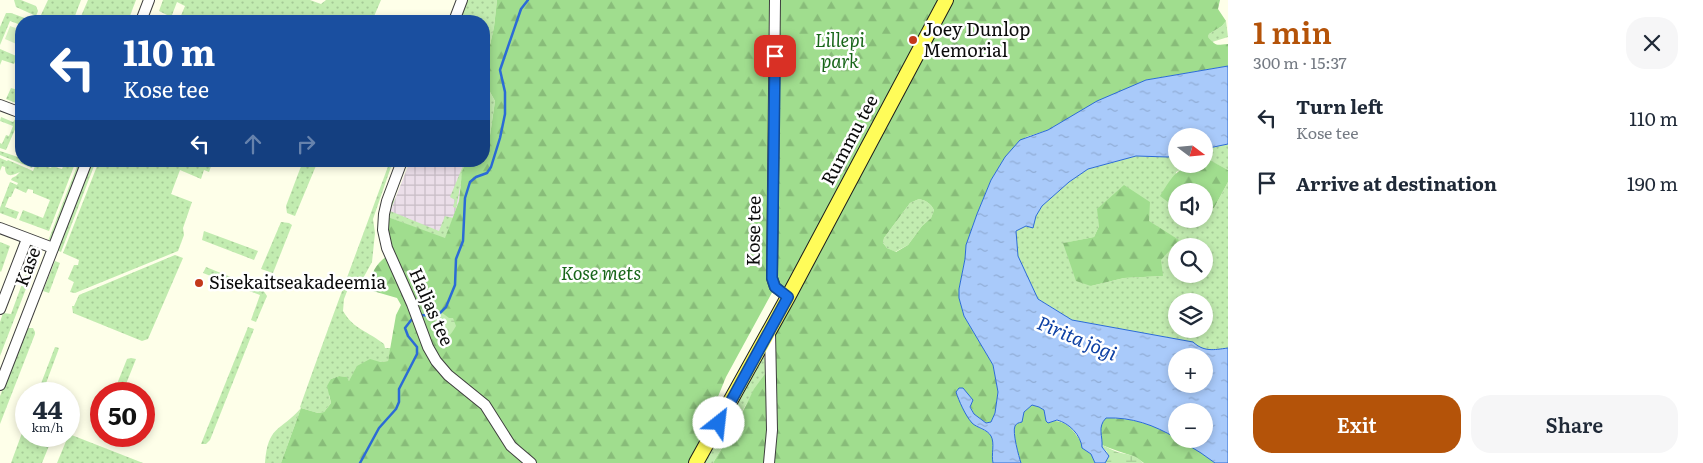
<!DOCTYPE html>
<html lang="en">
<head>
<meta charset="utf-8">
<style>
	body { margin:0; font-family:Literata,serif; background:#f6f6f7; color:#1f2937; height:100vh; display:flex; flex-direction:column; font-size:19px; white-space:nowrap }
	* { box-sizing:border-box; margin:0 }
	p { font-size:16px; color:#747a83 }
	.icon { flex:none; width:28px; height:28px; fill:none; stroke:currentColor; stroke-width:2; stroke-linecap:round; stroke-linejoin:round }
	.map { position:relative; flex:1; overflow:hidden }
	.drawer { display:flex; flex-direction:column; background:#fff; width:475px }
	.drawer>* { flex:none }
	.banner { position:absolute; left:15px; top:15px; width:475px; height:152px; border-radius:20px; box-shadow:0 2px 8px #0003; background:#1a4fa0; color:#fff; overflow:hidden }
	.needle { width:32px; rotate:106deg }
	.buttons { position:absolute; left:1168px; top:128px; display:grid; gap:10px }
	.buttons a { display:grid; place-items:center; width:45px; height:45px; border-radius:50%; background:#fff; box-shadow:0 2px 8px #0003; font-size:25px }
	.speed { position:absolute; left:15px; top:382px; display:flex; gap:10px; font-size:25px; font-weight:700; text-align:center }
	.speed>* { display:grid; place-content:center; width:65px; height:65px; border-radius:50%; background:#fff; box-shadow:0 2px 8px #0003; line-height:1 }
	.speed small { font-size:12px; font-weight:400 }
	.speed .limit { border:8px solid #d22; background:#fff; color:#111 }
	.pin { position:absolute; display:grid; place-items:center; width:42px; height:42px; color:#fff; margin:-21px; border-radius:10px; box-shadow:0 2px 8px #0006 }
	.me { position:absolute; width:55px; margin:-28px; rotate:29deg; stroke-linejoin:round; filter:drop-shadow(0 0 4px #0008) }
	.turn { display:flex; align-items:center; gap:18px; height:105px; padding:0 25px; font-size:22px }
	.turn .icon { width:65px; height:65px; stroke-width:2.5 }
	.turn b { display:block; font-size:35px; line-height:42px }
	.lanes { display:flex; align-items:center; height:48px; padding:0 25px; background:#0003; justify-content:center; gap:25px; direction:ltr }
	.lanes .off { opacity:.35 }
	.round { display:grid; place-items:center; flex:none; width:52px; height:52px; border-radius:20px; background:#f6f6f7 }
	.overview { display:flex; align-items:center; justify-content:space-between; height:85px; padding:0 25px }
	h1 { font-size:30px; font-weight:600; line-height:38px; color:#b45309 }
	.cta { display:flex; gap:10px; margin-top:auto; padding:10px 25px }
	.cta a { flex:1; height:58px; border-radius:20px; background:#b45309; color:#fff; font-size:20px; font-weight:600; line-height:58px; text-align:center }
	.cta a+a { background:#f6f6f7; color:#1f2937 }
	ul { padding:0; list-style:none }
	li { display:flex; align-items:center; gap:15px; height:65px; padding:0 25px }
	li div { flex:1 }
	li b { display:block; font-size:19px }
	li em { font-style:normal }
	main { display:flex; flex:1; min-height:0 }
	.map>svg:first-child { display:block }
	.industrial { fill:url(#industrial-grid) }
	.grass { fill:url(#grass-dots); fill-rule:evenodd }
	.forest { fill:url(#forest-firs); fill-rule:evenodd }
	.wetland { fill:url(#wetland-marsh) }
	.pitch { fill:#d7f2c3 }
	.water { fill:url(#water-ripples); stroke:#2b6bd6; fill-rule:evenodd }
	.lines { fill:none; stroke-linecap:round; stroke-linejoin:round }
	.stream { stroke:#2b6bd6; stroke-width:2.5 }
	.minor-casing { stroke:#3e3e3e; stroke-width:12 }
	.major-casing { stroke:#1c1c1c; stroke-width:16 }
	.minor { stroke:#fff; stroke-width:10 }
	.major { stroke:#fffc59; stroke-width:14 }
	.route-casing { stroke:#114b97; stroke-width:12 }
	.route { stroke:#1a73e8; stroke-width:9 }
	.poi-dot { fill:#c3391a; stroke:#fff; stroke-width:2 }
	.labels { text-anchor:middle; stroke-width:5; stroke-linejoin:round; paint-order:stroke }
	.poi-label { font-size:18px; fill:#0b0b0b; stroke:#fff; text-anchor:start }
	.park-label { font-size:18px; font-style:italic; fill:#186619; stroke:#fff }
	.street-label { font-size:18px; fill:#0b0b0b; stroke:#fff }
	.water-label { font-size:19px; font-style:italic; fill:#0d40a4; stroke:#fff }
</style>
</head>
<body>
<main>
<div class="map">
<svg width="1228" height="463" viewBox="0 0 1228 463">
	<defs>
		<pattern id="industrial-grid" width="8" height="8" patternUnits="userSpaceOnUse" patternTransform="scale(1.25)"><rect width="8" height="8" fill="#ebdee9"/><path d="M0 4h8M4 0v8" fill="none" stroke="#c8bdc6"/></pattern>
		<pattern id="grass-dots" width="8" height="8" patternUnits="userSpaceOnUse" patternTransform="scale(1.25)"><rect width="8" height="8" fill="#c2ecb0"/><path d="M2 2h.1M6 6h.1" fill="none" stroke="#a5c996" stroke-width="1.8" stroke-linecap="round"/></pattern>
		<pattern id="forest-firs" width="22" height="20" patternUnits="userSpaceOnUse" patternTransform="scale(1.25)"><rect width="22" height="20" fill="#a0dd8e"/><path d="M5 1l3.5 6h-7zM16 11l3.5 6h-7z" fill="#88bc79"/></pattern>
		<pattern id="wetland-marsh" width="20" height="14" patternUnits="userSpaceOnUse" patternTransform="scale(1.25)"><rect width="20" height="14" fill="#c2ecb0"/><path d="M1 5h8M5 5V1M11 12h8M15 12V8" fill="none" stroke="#a5c996"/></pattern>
		<pattern id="water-ripples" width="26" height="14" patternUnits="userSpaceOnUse" patternTransform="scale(1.25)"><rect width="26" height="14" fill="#a9cafa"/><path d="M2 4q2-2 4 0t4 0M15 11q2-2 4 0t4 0" fill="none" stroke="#90acd5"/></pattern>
	</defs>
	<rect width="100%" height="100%" fill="#feffe9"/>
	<polygon class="industrial" points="410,161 466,161 462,172 459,201 445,239 388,217"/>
	<g class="grass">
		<polygon points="14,0 21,0 36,6 38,11 36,16 16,7"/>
		<polygon points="48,0 81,0 73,21 48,21 40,17"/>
		<polygon points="88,0 136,0 128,21 79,21"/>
		<polygon points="163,0 310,0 321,4 326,0 381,0 372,21 174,21 176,17 180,18 185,6 177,2 172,15 169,16 159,11"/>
		<polygon points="465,0 497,0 494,27 484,72 484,21 457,21"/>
		<polygon points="6,13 11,13 33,21 21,21 21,25 10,21 0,45 0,27"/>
		<polygon points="1226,21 1228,37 1212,42 1208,37 1209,34 1222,26"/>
		<polygon points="0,49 21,58 21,69 19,68 20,64 15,62 14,64 2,60 0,65"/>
		<polygon points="484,81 495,101 488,149 484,150"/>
		<polygon points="11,88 21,91 21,105 6,99"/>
		<polygon points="18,115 21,117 21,126 17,125 6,150 0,148 0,143 2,144 6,135 9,136 13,126 0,121 1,117 13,122"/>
		<polygon points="1228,144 1228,170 1204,158 1204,149"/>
		<polygon points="0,151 21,158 21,161 33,163 32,168 0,155"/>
		<path d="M1176 155V164H1192L1176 172 1174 207 1176 208V219H1204V211L1214 208 1228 182V348C1213 351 1204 352 1192 342L1072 320 1038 299 1018 256 1016 231 1026 225 1033 227 1036 216 1042 206 1069 182 1088 169 1136 156 1168 157ZM1099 226 1162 276 1124 278 1091 286 1064 243 1094 237ZM1176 246H1204V274H1176ZM1176 301H1204V329H1176Z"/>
		<path d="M0 158 7 161 8 160 33 171 37 161H46L45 166 51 168 52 166 62 169 65 161H76L49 231 19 220 23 210 43 218 50 200 33 193V190L28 189 26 193 15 188 11 197H9L5 207 19 212 16 219 0 213V208L10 182 17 185 18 183 11 180 12 178 16 176 20 172C14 175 5 179 5 167L2 166 0 171Z"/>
		<polygon points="79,161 82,161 52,238 48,241"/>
		<polygon points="91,161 96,161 61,252 57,250"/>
		<polygon points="99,161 213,161 209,172 204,170 201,179 180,170 171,194 192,202 183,228 184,235 178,251 75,293 70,292 74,282 68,279 74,265 78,265 79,260 63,253"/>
		<polygon points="303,161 318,161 295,216 287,213 286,206"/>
		<path d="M390 161H393L373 219 375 233 372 262 361 282H358L353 280 351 281 344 299 343 311C354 330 368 331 384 344L385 348H391L388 361 380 362 349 381 346 377 339 376 331 379 329 396 331 403 324 412 318 413 301 408 281 463H265C268 425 280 432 301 408L300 407C329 325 360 243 390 161Z"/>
		<polygon points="465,161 456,208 453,207 455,200 450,197"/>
		<polygon points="395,199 390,211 439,231 445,216 453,218 445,239 388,217 391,201"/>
		<path d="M919 199C927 201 930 203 934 210L931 218 922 226 908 245 895 252 887 248 883 243 884 238 910 203Z"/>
		<polygon points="281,222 289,223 292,225 273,273 261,269"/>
		<polygon points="204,231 258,251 254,260 202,240"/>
		<polygon points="0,242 10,246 1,272 0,271"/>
		<polygon points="35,248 41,250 0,356 0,322 3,313 11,314 30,262 24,257 27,250"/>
		<polygon points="175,255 183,258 148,339 142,341 73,313 72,306 74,306 79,295"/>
		<polygon points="55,261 60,263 49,293 43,291"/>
		<polygon points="206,267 263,290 267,296 256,322 251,320 260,295 203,273"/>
		<polygon points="248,327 254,329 210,440 206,444 201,444"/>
		<polygon points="28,328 33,328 35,332 35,334 0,424 0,396"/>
		<polygon points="55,347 59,348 58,351 45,386 65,394 37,394"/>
		<polygon points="131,358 136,359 122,394 113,394 127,359"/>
		<path d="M763 358H766L768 370C747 399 732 432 713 463H703Z"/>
		<polygon points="26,422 26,436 53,436 42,463 11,463"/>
		<polygon points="69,434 143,463 57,463"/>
	</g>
	<g class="forest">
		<path d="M497 0H1220L1218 9 1226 21 1222 26 1209 34 1208 37C1217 47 1216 45 1228 44V66L1146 80 1076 114 1048 130 1026 137 1005 157 991 180 977 214 966 245 965 259 959 289V298L964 316 993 365 998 392 995 413 991 422 986 423 974 414 970 406 972 403 963 388C965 404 964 417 978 427 982 430 988 431 991 436 995 443 991 455 993 463H713L738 421 754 389 773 363 775 336 794 300 775 287 726 377 715 404 708 430 690 463H281L301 408 318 413 324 412 331 403 327 386 331 379 339 376 347 377 349 381 357 366 370 359 380 362 388 361 396 315 401 305 397 298 373 291C368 272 377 263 391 253L388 241V217L445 238 459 201 462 172 466 161H484V150L488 149 495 101 484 81V72L494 27ZM919 199C927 201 930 203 934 210L931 218 922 226 908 245 896 252 887 248 883 243 884 238 910 203Z"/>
		<path d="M1204 157 1228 170V182L1214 208 1204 211V191H1176V208L1160 196C1172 177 1178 164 1204 164Z"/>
		<polygon points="1124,185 1150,202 1149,221 1179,240 1161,260 1163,276 1124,278 1091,286 1076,281 1063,243 1094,237 1099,226 1097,209"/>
		<path d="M1032 405 1039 407 1044 410 1046 421C1061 420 1068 423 1077 436 1080 440 1082 443 1082 448L1091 454 1095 463H1021C1019 457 1012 432 1015 426 1017 423 1018 423 1021 422L1024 412Z"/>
		<path d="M1106 418C1147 417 1183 438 1215 463H1144C1131 453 1117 452 1102 445 1102 434 1097 426 1106 418Z"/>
	</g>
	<g class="wetland">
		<path d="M441 312 449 318H453L456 326C452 333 448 339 440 340L436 337 434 316Z"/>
		<path d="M1102 445C1108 447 1115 452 1121 453 1131 455 1136 455 1143 463H1105L1108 458 1107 452 1102 447Z"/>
	</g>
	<polygon class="pitch" points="10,26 21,30 21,46 5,39"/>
	<path class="water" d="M1228 66V144L1204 149V136H1176V155L1168 157 1136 156 1088 169 1069 182 1042 206 1036 216 1033 228 1026 226 1016 231 1018 256 1038 299 1072 320 1193 342C1204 352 1213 350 1228 348V463H1215L1201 453 1178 439H1204V411H1176V438C1154 425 1132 417 1106 418 1097 427 1103 436 1102 447L1109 456 1105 463H1095L1091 454 1082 448C1081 435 1069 423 1057 420L1048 423 1046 421 1044 410 1039 407 1032 405 1024 412 1022 422C1018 423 1017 423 1015 426 1012 432 1019 457 1021 463H993C991 455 995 443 991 436 987 429 977 428 972 423 965 415 959 401 956 392L959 388H963L973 400 970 407 974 414 986 423 991 422 995 413 998 392 993 365 964 316 959 298V289L965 259 966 245 977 214 991 180 1005 157 1020 140 1048 130 1097 101 1146 80ZM1176 356H1204V384H1176Z"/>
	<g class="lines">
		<g class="stream">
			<polyline points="421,315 434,316 439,314 446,307 455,285 456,259 463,241 465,198 470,182 476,177 487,173 491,167 500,138 505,114 505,92 500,70 521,9 528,0"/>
			<polyline points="360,463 379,428 396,409 399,402 399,389 417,354 417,347 408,336 405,328 412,319"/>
		</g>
		<defs>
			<g id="minor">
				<polyline points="775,0 772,278 775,287 788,297"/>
				<polyline points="141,21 149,0"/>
				<polyline points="454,21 462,0"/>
				<polyline points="0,105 21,113"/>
				<polyline points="402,161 387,201 384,214 383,230 387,248 412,304 428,347 436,361 448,375 485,405 511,446 531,463"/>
				<polyline points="0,228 53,248"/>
				<polyline points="0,309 27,239"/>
				<polyline points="0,385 87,161"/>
				<polyline points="769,463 772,430 770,332"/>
			</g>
			<polyline id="major" points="696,463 788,297 946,0"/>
		</defs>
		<use href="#minor" class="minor-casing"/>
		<use href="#major" class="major-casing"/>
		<use href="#minor" class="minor"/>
		<use href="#major" class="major"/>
	</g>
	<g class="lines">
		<defs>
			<polyline id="route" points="719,423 788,297 775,287 772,278 775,56"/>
		</defs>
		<use href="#route" class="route-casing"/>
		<use href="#route" class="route"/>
	</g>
	<g class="poi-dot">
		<circle cx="913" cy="40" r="5"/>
		<circle cx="199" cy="283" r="5"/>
	</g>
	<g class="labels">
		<g class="poi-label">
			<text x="923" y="36">Joey Dunlop<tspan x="923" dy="21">Memorial</tspan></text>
			<text x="209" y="289">Sisekaitseakadeemia</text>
		</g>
		<g class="park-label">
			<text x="840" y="47">Lillepi<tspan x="840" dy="21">park</tspan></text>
			<text x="601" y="280">Kose mets</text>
		</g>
		<g class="street-label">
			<text transform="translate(850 140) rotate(-62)" y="6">Rummu tee</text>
			<text transform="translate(754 231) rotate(-89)" y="6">Kose tee</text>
			<text transform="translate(28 267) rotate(-69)" y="6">Kase</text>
			<text transform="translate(431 307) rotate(66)" y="6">Haljas tee</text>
		</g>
		<g class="water-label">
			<text transform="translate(1077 338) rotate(23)" y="7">Pirita jõgi</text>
		</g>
	</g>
</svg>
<div class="buttons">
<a><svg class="needle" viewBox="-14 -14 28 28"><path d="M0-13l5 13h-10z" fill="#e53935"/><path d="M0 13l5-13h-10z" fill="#747a83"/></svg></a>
<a><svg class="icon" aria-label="sound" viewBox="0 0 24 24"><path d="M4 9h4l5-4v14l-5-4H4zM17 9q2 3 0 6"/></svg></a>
<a><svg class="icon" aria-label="search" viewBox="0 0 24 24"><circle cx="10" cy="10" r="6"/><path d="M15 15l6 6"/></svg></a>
<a><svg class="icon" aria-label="layers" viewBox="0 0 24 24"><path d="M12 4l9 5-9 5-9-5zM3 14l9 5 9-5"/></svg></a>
<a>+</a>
<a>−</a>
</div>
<div class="speed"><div>44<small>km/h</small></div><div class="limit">50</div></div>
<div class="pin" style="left:775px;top:56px;background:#d93025"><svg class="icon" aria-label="arrive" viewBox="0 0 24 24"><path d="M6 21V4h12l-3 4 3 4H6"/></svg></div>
<svg class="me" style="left:719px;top:423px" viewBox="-20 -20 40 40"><circle r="19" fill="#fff"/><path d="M0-13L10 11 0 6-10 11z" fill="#1a73e8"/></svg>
<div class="banner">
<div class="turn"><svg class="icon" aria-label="left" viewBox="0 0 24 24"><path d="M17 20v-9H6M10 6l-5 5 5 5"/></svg><div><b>110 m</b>Kose tee</div></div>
<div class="lanes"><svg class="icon" aria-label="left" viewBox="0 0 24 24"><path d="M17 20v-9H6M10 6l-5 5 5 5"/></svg><svg class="icon off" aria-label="ahead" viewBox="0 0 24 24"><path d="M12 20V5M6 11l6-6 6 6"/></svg><svg class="icon off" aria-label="right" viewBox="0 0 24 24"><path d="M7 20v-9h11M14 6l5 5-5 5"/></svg></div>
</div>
</div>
<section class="drawer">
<div class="overview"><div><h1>1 min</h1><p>300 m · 15:37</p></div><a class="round"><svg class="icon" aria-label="close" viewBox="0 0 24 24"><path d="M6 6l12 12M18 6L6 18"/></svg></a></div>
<ul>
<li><svg class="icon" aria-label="left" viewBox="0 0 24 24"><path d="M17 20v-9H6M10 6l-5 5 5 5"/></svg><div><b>Turn left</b><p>Kose tee</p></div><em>110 m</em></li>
<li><svg class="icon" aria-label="arrive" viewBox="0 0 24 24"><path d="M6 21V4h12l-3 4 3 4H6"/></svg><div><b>Arrive at destination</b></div><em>190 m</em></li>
</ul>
<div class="cta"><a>Exit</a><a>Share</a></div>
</section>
</main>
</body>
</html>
